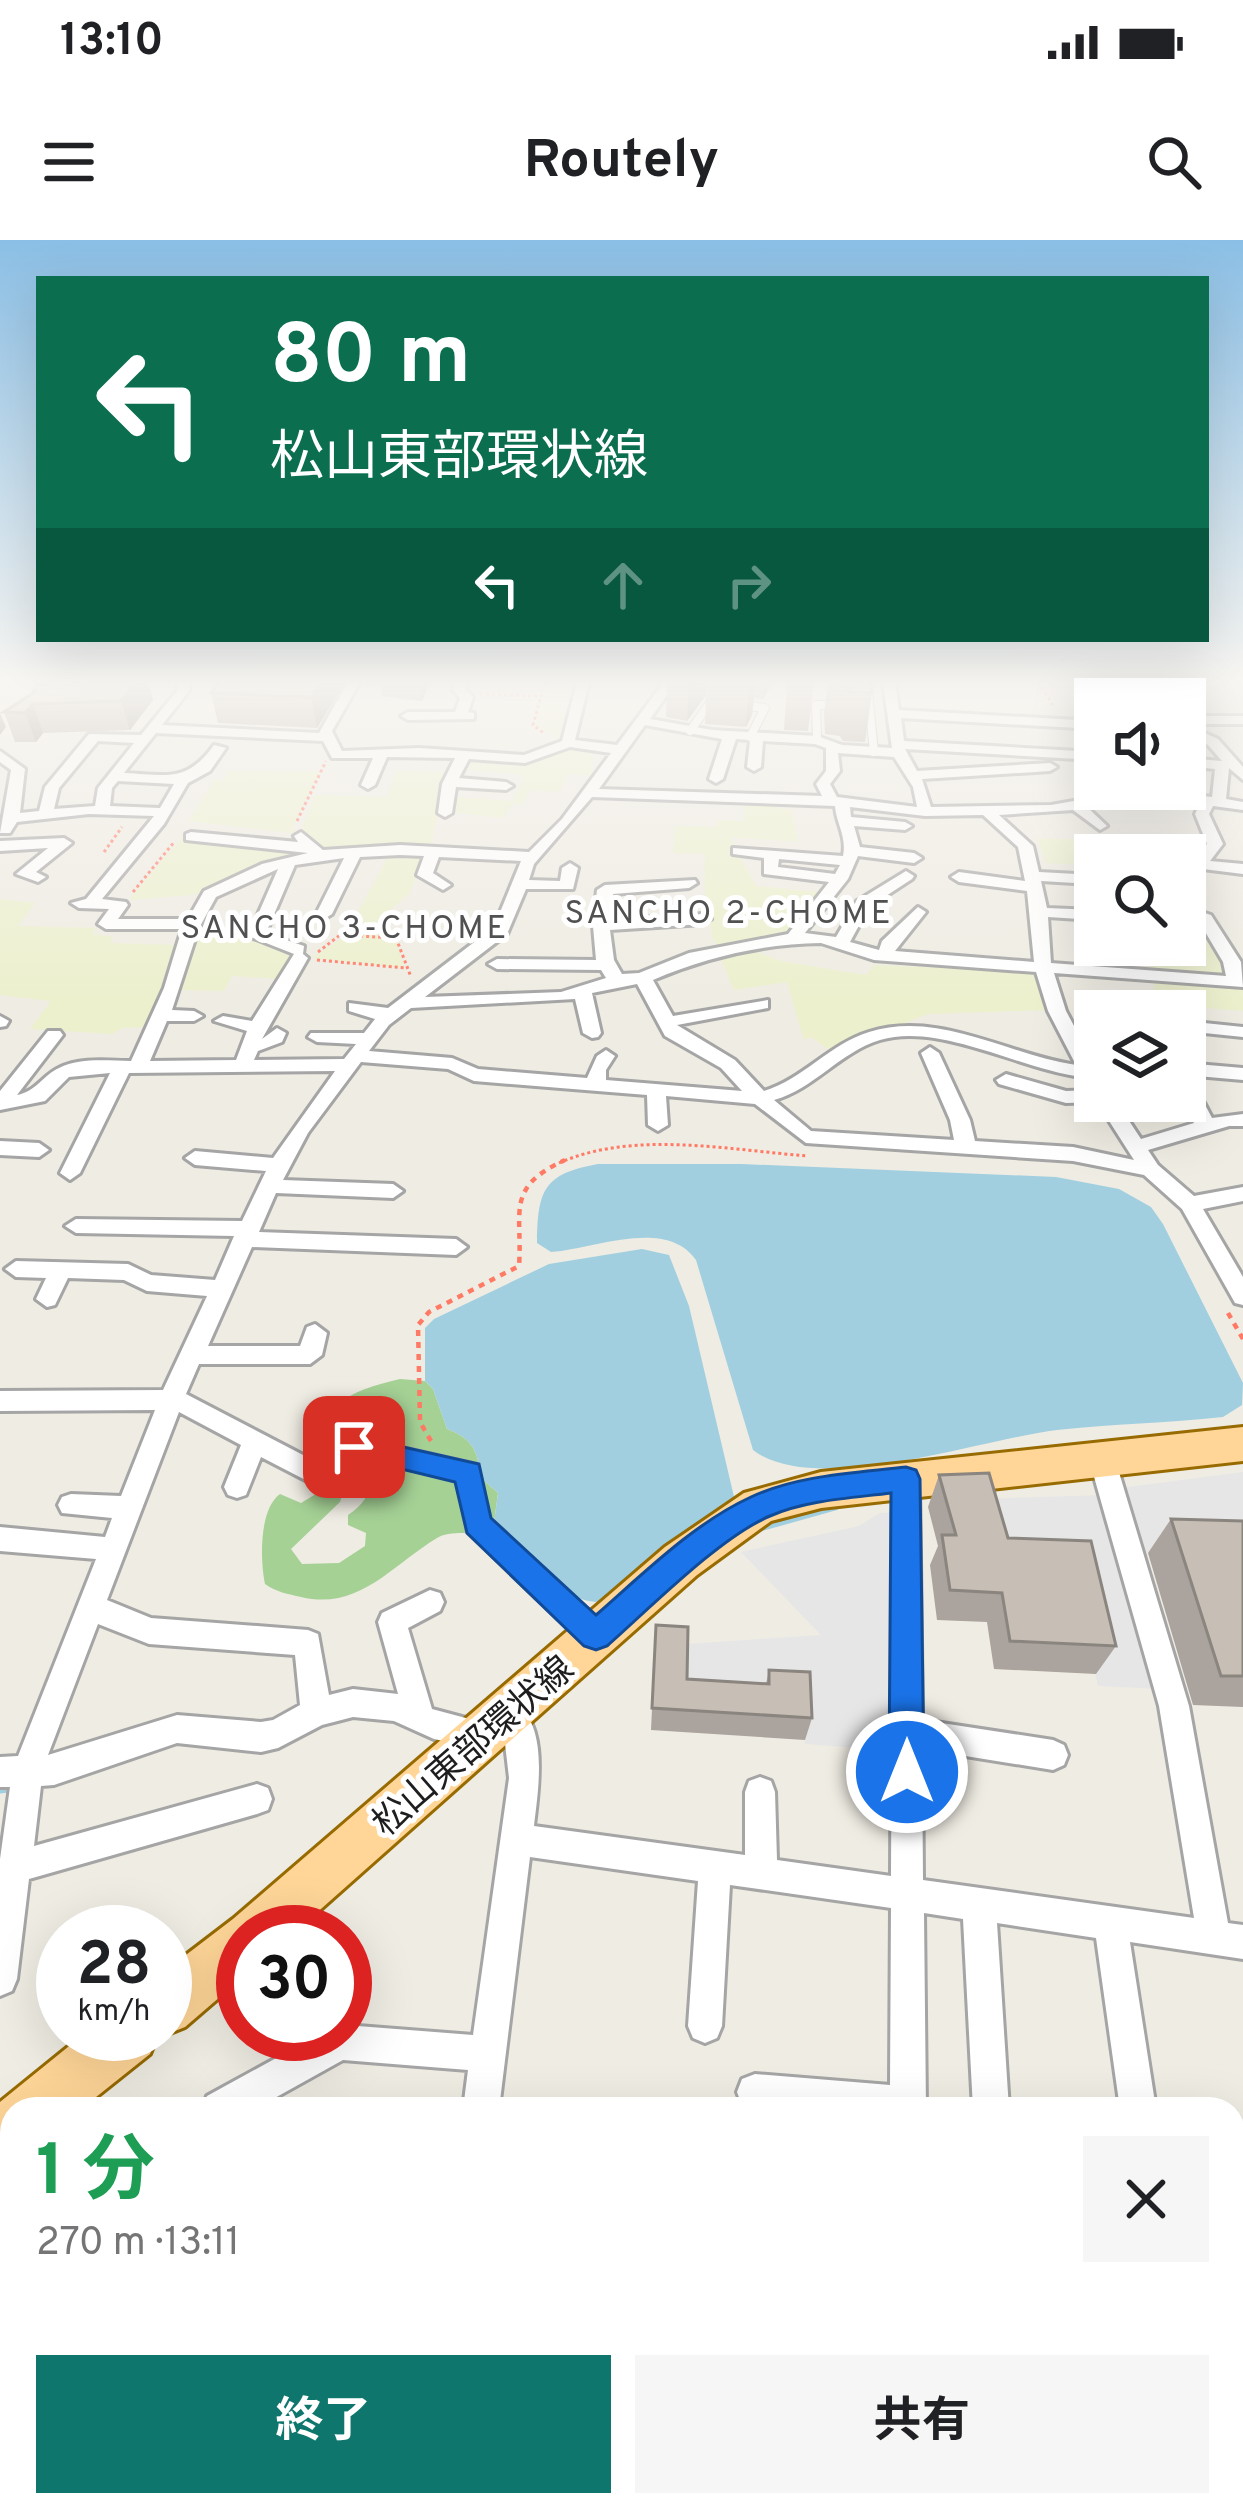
<!DOCTYPE html>
<html lang="ja">
<head>
<meta charset="utf-8">
<style>
	body { margin:0; font-family:Overpass,"Noto Sans JP",sans-serif; background:#f6f6f6; color:#202124; height:100vh; display:flex; flex-direction:column; font-size:45px; white-space:nowrap }
	* { box-sizing:border-box; margin:0 }
	p { font-size:39px; color:#757577 }
	.icon { flex:none; width:66px; height:66px; fill:none; stroke:currentColor; stroke-width:2; stroke-linecap:round; stroke-linejoin:round }
	.map { position:relative; flex:1; overflow:hidden }
	.panel { position:absolute; left:0px; top:1857px; width:1245px; height:420px; display:flex; flex-direction:column; background:#fff; border-radius:36px 36px 0 0; box-shadow:0 12px 48px #0002 }
	.panel>* { flex:none }
	.hud { position:absolute; left:36px; top:36px; width:1173px; height:366px; border-radius:0px; box-shadow:0 12px 48px #0002; background:#0b6e4f; color:#fff; overflow:hidden }
	.controls { position:absolute; left:1074px; top:438px; display:grid; gap:24px }
	.controls a { display:grid; place-items:center; width:132px; height:132px; border-radius:0px; background:#fff; box-shadow:0 12px 48px #0002; font-size:60px }
	.speed { position:absolute; left:36px; top:1665px; display:flex; gap:24px; font-size:60px; font-weight:700; text-align:center }
	.speed>* { display:grid; place-content:center; width:156px; height:156px; border-radius:50%; background:#fff; box-shadow:0 12px 48px #0002; line-height:1 }
	.speed small { font-size:30px; font-weight:400 }
	.speed .limit { border:18px solid #d22; background:#fff; color:#111 }
	.pin { position:absolute; display:grid; place-items:center; width:102px; height:102px; color:#fff; margin:-51px; border-radius:24px; box-shadow:0 6px 18px #0006 }
	.me { position:absolute; width:132px; margin:-66px; rotate:0deg; stroke-linejoin:round; filter:drop-shadow(0 0 9px #0008) }
	.turn { display:flex; align-items:center; gap:42px; height:252px; padding:0 36px; font-size:54px }
	.turn .icon { width:156px; height:156px; stroke-width:2.5 }
	.turn b { display:block; font-size:84px; line-height:102px }
	.lanes { display:flex; align-items:center; height:114px; padding:0 36px; background:#0003; justify-content:center; gap:60px; direction:ltr }
	.lanes .off { opacity:.35 }
	.round { display:grid; place-items:center; flex:none; width:126px; height:126px; border-radius:0px; background:#f6f6f6 }
	.summary { display:flex; align-items:center; justify-content:space-between; height:204px; padding:0 36px }
	h1 { font-size:72px; font-weight:700; line-height:90px; color:#1e9e55 }
	.primary-button { display:flex; gap:24px; margin-top:auto; padding:24px 36px }
	.primary-button a { flex:1; height:138px; border-radius:0px; background:#0f766e; color:#fff; font-size:48px; font-weight:700; line-height:138px; text-align:center }
	.primary-button a+a { background:#f6f6f6; color:#202124 }
	.status { display:flex; justify-content:space-between; align-items:center; height:84px; padding:0 60px; background:#fff; direction:ltr }
	.status svg { height:33px; fill:currentColor }
	header { display:flex; justify-content:space-between; align-items:center; height:156px; padding:0 36px; background:#fff; font-size:54px; font-weight:700 }
	.map>svg:first-child { display:block }
	.farmland { fill:#ecf0cd }
	.forest { fill:#a5d195 }
	.parking { fill:#e6e6e6 }
	.water { fill:#a1cfe0 }
	.lines { fill:none; stroke-linecap:round; stroke-linejoin:round }
	.stream-far1 { stroke:#a1cfe0; stroke-width:8 }
	.stream { stroke:#a1cfe0; stroke-width:9 }
	.service-casing { stroke:#a5a5a5; stroke-width:10 }
	.minor-casing { stroke:#a5a5a5; stroke-width:6 }
	.primary-casing { stroke:#976b00; stroke-width:6 }
	.path-far1 { stroke:#ff7a64; stroke-width:3; stroke-dasharray:3 3; stroke-linecap:butt }
	.path { stroke:#ff7a64; stroke-width:4.5; stroke-dasharray:6 6; stroke-linecap:butt }
	.service { stroke:#fff; stroke-width:8 }
	.minor { fill:#fff; fill-rule:evenodd }
	.primary { fill:#ffd698; fill-rule:evenodd }
	.wall { fill:#aba39d }
	.shaded-wall { fill:#8b857f }
	.building { fill:#c7beb6; stroke:#8b857f; stroke-width:3 }
	.route { fill:#1a73e8; stroke:#114b97; stroke-width:3 }
	.labels { text-anchor:middle; stroke-width:10; stroke-linejoin:round; paint-order:stroke }
	.far-neighbourhood-label { font-size:33px; letter-spacing:3px; fill:#515151; stroke:#fff }
	.street-label { font-size:36px; fill:#1e1e1e; stroke:#fff }
</style>
</head>
<body>
<div class="status"><b>13:10</b><svg viewBox="0 0 49 12"><path d="M0 12V9h3v3zM5 12V6h3v6zM10 12V3h3v9zM15 12V0h3v12zM26 1h20v11H26zM47 4h2v5h-2z"/></svg></div>
<header><svg class="icon" aria-label="menu" viewBox="0 0 24 24"><path d="M4 6h16M4 12h16M4 18h16"/></svg>Routely<svg class="icon" aria-label="search" viewBox="0 0 24 24"><circle cx="10" cy="10" r="6"/><path d="M15 15l6 6"/></svg></header>
<div class="map">
<svg width="1243" height="2277" viewBox="0 0 1243 2277">
	<rect width="100%" height="100%" fill="#efece3"/>
	<g class="farmland">
		<polygon points="548,442 579,442 559,500 535,485"/>
		<polygon points="558,508 592,511 593,536 568,534 560,552 531,550 523,564 512,564 503,578 451,572 455,557 513,561 524,535 462,529 468,518 524,522"/>
		<polygon points="229,531 320,532 292,588 298,594 189,581 214,540 224,540"/>
		<polygon points="396,531 450,532 429,610 324,612 301,590 315,555 387,557"/>
		<polygon points="745,563 792,570 798,602 730,597 756,646 819,652 789,694 719,706 713,700 705,657 705,614 673,613 675,586 716,587 717,580 744,581"/>
		<polygon points="181,598 312,612 192,655 129,660"/>
		<polygon points="1038,598 1101,600 1108,615 1095,615 1095,626 1045,623"/>
		<polygon points="390,613 425,616 409,654 378,681 394,696 353,695 395,698 404,728 312,718 345,696"/>
		<polygon points="0,659 35,663 18,686 95,688 93,694 113,697 110,703 179,705 150,787 122,788 112,794 30,789 51,761 0,755"/>
		<polygon points="197,686 220,687 296,718 281,739 232,736 224,751 179,750"/>
		<polygon points="1185,697 1207,697 1222,717 1226,734 1151,729 1148,705 1185,705"/>
		<polygon points="746,708 781,721 866,735 874,725 965,729 965,722 1040,727 1051,770 928,774 832,812 811,797 804,800 787,742 734,750 719,714"/>
		<polygon points="1155,736 1243,744 1243,771 1167,765 1153,754"/>
	</g>
	<path class="forest" d="M400 1139 425 1141 433 1149 447 1189C472 1198 479 1212 480 1237L498 1253 493 1290C476 1295 449 1290 437 1298 392 1325 359 1371 301 1357 288 1354 276 1352 265 1344 260 1320 259 1269 280 1254L301 1263 334 1243 344 1249 340 1262 291 1309 302 1324 339 1323 365 1306 366 1293 348 1285V1275C394 1245 360 1201 312 1223L301 1216C326 1165 344 1152 400 1139Z"/>
	<g class="parking">
		<polygon points="1243,1232 1243,1315 1139,1312 1121,1248"/>
		<polygon points="1103,1255 1160,1449 1098,1446 1073,1332 1018,1329 976,1259"/>
		<polygon points="898,1272 899,1511 805,1504 804,1456 684,1462 686,1404 821,1395 741,1312 859,1286 880,1273"/>
	</g>
	<g class="water">
		<path d="M598 924H741L1056 937 1119 949 1151 967 1163 984 1243 1143 1242 1165 1223 1177C1168 1183 1112 1184 1057 1190 981 1199 815 1258 753 1210L696 1020C666 977 594 1009 551 1012L537 1003C538 950 543 934 598 924Z"/>
		<path d="M642 1009 669 1015 689 1066 735 1261 603 1362C560 1364 523 1316 493 1290L498 1253 480 1237C479 1212 472 1198 447 1189L433 1149 425 1141V1088L434 1079 549 1024Z"/>
	</g>
	<g class="lines">
		<polyline class="stream-far1" points="824,1269 860,1259"/>
		<g class="stream">
			<polyline points="760,1287 835,1266"/>
			<polyline points="0,1549 8,1548"/>
		</g>
		<defs>
			<g id="service">
				<polyline points="867,442 874,512"/>
				<polyline points="739,465 765,468 750,497"/>
				<polyline points="690,491 725,442"/>
				<polyline points="817,500 816,465 839,465"/>
			</g>
			<g id="minor">
				<path d="M178 442H190L189 451 162 485 319 493 348 442H360L332 491 342 511 419 508 524 515 562 501 577 442H589L575 500 617 505 664 442H676L650 479 712 490 817 496 842 505 892 508 883 442H895L899 470 1095 481V489L901 478 904 501 1095 512V520L905 509 917 531 1050 523 1057 527 1050 531 922 539 931 567 1051 565 1142 549 1212 557 1215 529 1185 526V518L1222 521 1208 505 1185 493V484L1218 499 1243 527V540L1229 528 1226 559 1243 562V570L1213 566 1209 574 1223 604 1210 621 1243 624V634L1203 629 1193 636 1185 631 1207 604 1195 574 1199 565 1144 557 1087 567 1107 586 1100 590 1073 570 999 575 1033 606 1039 632 1095 635 1092 644 1041 641 1047 668 1095 670V680L1048 677 1051 723 1226 736 1223 722 1197 678 1205 673 1211 675 1241 722 1243 747 1054 733 1066 771 1095 825 1094 847 1083 837C1021 830 940 782 880 800 840 812 814 849 774 860L811 891 954 900 950 880 921 813 930 807 939 813 970 880 975 901 1073 907 1134 920 1097 862 1066 863 999 844 996 840 1006 834 1066 851 1095 850V861H1116L1141 899 1194 883 1183 861 1185 838 1192 840 1212 878 1243 874V886H1229L1148 910 1158 925 1194 956 1243 947V961L1203 969 1243 1037V1065L1235 1063 1182 969 1144 935 1073 921 806 903 755 864 666 856 668 885 658 891 648 885 647 855 474 841 448 829 361 822 308 893 283 940 393 944 403 951 393 958 276 953 259 992 456 999 467 1007 456 1015 252 1007 208 1106H300L307 1087 315 1084 327 1093 322 1115 310 1124H199L186 1154 328 1228 332 1236 328 1244 319 1247 261 1217 246 1255 237 1258 228 1255 224 1247 241 1205 179 1172 107 1360 151 1378 308 1390 318 1394 329 1455 353 1449 398 1454 378 1382 382 1373 430 1350 440 1353 444 1362 440 1371 408 1388 432 1469 492 1485 496 1495 492 1505 481 1509 434 1499 394 1481 353 1477 322 1485 278 1508 261 1512 177 1503 54 1545 41 1546 34 1606 257 1544 268 1548 272 1559 268 1570 257 1574 29 1639 17 1739 12 1751 0 1756V1619L10 1547H0V1517L18 1516 96 1319 0 1311V1287L105 1297 112 1278 62 1273 58 1265 62 1257 71 1254 121 1256 155 1170 0 1171V1151L163 1150 207 1056 147 1051 124 1040 68 1038 55 1065 47 1067 36 1059 46 1038 16 1037 5 1029 16 1021 128 1024 151 1035 215 1040 234 996 76 993 65 986 76 979 242 981 266 931 195 925 185 918 195 911 273 918 335 831 129 833 80 933 70 940 60 933 110 833 69 837 45 861 0 870V851L48 791H60L63 795 17 855C37 851 42 836 59 828 81 817 108 821 131 821L164 748 182 689H106L98 684 109 669 79 668 71 663 86 659 154 576 89 574 17 582 10 593H0L11 530 0 522V511L25 529 20 573 39 571 45 547 89 494 141 495 177 451ZM645 485 722 499 709 539 716 543 723 539 736 499 750 500 747 527 754 531 761 527 763 501 815 504 826 508V531L816 544 822 556 599 549ZM156 493 323 501 332 518H373L361 545 368 549 375 545 387 517 455 518 442 544 438 573 445 577 452 573 456 547 506 550 513 546 506 542 459 538 469 519 525 523 570 507 611 513 562 579 529 612 400 605 323 610 301 592 294 596 298 602 191 592 186 594V600L308 613 262 624 204 651 188 679H118L128 665 126 662 102 659 164 584 188 543 210 531 226 508 214 505C187 543 167 535 124 533ZM98 501 134 503 98 548 95 566 54 569 59 548ZM838 513 894 517 913 547 917 567 837 557 830 544 840 531ZM118 541 174 544 160 568 110 566 112 548ZM592 557 835 566C836 583 847 596 843 616L733 608V614L764 618V634L829 642 788 694 689 713 639 733 622 734 614 720 610 690 703 684 711 679 703 674 610 680 613 654 689 648 697 643 695 640 605 645 597 650 593 686 596 720 497 719 488 724 497 729 601 730 606 738 561 752 425 757 507 694 526 649H573L578 628 570 623 562 628 560 641 529 640 534 624ZM850 567 925 576 983 575 1018 607 1025 641 959 632 951 637 959 642 1027 651 1034 722 895 711 926 672 918 667 882 701 879 710 850 702 869 667 912 639 914 636 906 631 857 661 836 697 805 693 848 639 858 616 914 623 922 618 914 613 860 607 854 586 905 590 912 586 905 582 851 577ZM400 615 424 616 417 635 443 650 451 645 433 633 439 617 521 621 494 687 388 768 349 763V771L375 779 364 793H311L308 797 317 802 356 804 344 819 254 820 258 811 282 802 286 793 277 788 262 799 308 718 303 714 304 706 266 693 295 625 344 618 316 674 324 679 332 674 360 617ZM779 619 840 625 835 634 778 627ZM278 629 252 688 244 686 236 691 294 714 252 781 223 776 214 781 247 791 236 820 150 821 167 781H194L203 776 194 771 172 770 198 690 216 657ZM821 703 874 720 1036 732 1048 771 1076 825C1008 815 939 770 869 792 830 804 803 839 764 851L735 820 677 785 768 768V760L673 776 653 740C707 717 762 704 821 703ZM637 744 665 796 721 828 742 851 606 840V830L615 816 606 810 597 816 587 838 478 829 452 818 369 811 389 785 411 768 575 759 583 793 592 798 598 797 601 793 592 753ZM98 1384 149 1404 295 1415 300 1465 273 1480 261 1482 177 1475 48 1515Z"/>
				<polygon points="455,442 467,442 465,449 473,457 468,472 474,473 474,479 408,480 401,476 408,472 455,472 460,458 453,450"/>
				<polygon points="1107,442 1120,442 1129,451 1174,448 1180,452 1126,459"/>
				<rect x="1185" y="476" width="58" height="8"/>
				<polygon points="64,598 72,603 36,632 46,637 38,642 16,634 48,608 0,611 0,601"/>
				<polygon points="1136,606 1164,612 1167,615 1131,614 1131,608"/>
				<polygon points="0,776 9,781 6,786 0,787"/>
				<polygon points="1185,781 1243,787 1243,797 1185,791"/>
				<polygon points="1185,823 1243,828 1243,840 1185,835"/>
				<polygon points="0,901 39,903 49,910 39,917 0,915"/>
				<polygon points="354,1197 477,1225 489,1279 605,1386 609,1395 605,1404 595,1408 585,1404 468,1292 457,1240 345,1214 341,1207 345,1200"/>
				<path d="M1102 1209 1111 1212 1115 1219 1189 1466 1228 1683 1243 1685V1719L1130 1702 1156 1869H1120L1096 1698 997 1683 1009 1869H973L963 1679 924 1673 926 1869H753L742 1865 737 1852 742 1839 755 1834 890 1845 891 1668 730 1645 722 1786 717 1798 705 1803 693 1798 688 1786 698 1641 530 1617 499 1869H463L468 1830 343 1820 255 1869H202L207 1856 320 1794H345V1785L473 1795 509 1538 504 1495 493 1474 498 1464 508 1460C551 1477 538 1550 534 1586L745 1615V1552L749 1541 760 1537 771 1541 775 1552 777 1620 891 1636 893 1239 897 1231 906 1228 915 1231 919 1239 922 1480 1053 1500 1064 1505 1068 1515 1064 1525 1053 1530 922 1509 923 1640 1194 1678 1159 1466 1089 1219 1093 1212Z"/>
				<polygon points="12,1931 12,1969 0,1973 0,1935"/>
				<polygon points="12,2246 12,2265 38,2265 33,2277 0,2277 0,2254"/>
				<polygon points="373,2265 415,2265 411,2277 369,2277"/>
				<rect x="888" y="2265" width="42" height="12"/>
			</g>
			<g id="primary">
				<polygon points="1243,1187 1243,1221 821,1268 771,1281 697,1335 295,1692 243,1692 243,1737 185,1787 165,1795 163,1794 165,1731 233,1679 665,1307 744,1253 821,1232"/>
				<polygon points="84,1794 158,1794 150,1814 81,1869 12,1869 12,1921 0,1926 0,1862"/>
			</g>
		</defs>
		<use href="#service" class="service-casing"/>
		<use href="#minor" class="minor-casing"/>
		<use href="#primary" class="primary-casing"/>
		<g class="path-far1">
			<polyline points="545,442 533,485 545,494"/>
			<polyline points="1039,442 1053,466"/>
			<polyline points="480,454 541,456"/>
			<polyline points="297,581 326,521"/>
			<polyline points="104,612 122,587"/>
			<polyline points="133,652 175,601"/>
			<polyline points="318,712 340,695 396,698 411,737"/>
			<polyline points="317,720 406,728"/>
			<path d="M559 923C633 890 729 910 808 916"/>
		</g>
		<g class="path">
			<polyline points="1228,1073 1243,1099"/>
			<path d="M431 1201 420 1182 418 1085 429 1072 519 1026C523 972 504 948 565 920"/>
		</g>
		<use href="#service" class="service"/>
		<use href="#minor" class="minor"/>
		<use href="#primary" class="primary"/>
	</g>
	<g class="wall">
		<polygon points="33,442 148,442 153,460 130,490 43,493 36,502 15,502 4,472 33,453 35,447"/>
		<polygon points="215,442 345,442 317,488 218,483 211,453 216,445"/>
		<polygon points="363,442 430,442 422,461 382,456 381,446 364,445"/>
		<polygon points="667,442 773,442 763,459 754,458 752,475 746,487 705,484 706,455 687,481 666,477"/>
		<polygon points="787,442 814,442 808,491 784,490"/>
		<polygon points="828,442 871,442 872,453 865,502 843,501 840,496 825,494 824,473"/>
		<polygon points="939,1235 1008,1298 1116,1406 1096,1434 994,1429 987,1382 937,1380 930,1325 938,1306 928,1267"/>
		<polygon points="1171,1279 1243,1281 1243,1467 1193,1465 1148,1313"/>
		<polygon points="656,1385 687,1439 766,1444 769,1430 812,1478 805,1500 651,1490"/>
	</g>
	<g class="shaded-wall">
		<polygon points="136,442 148,442 153,460 130,490 121,461"/>
		<polygon points="321,442 345,442 317,488 311,457"/>
		<polygon points="419,442 430,442 422,461"/>
		<polygon points="689,442 707,442 706,455 687,481"/>
		<polygon points="749,442 755,442 752,475 746,487"/>
		<polygon points="764,442 773,442 763,459"/>
		<polygon points="33,464 43,493 36,502 25,473"/>
		<polygon points="0,473 6,487 0,495"/>
	</g>
	<g class="building">
		<polygon points="55,442 136,442 121,461 33,464 25,473 4,472 33,453 35,447"/>
		<polygon points="219,442 321,442 311,457 211,453"/>
		<polygon points="831,442 871,442 872,453 850,452 847,447 831,445"/>
		<polygon points="989,1233 1008,1298 1091,1301 1116,1406 1010,1401 1002,1353 950,1350 942,1295 956,1295 939,1235"/>
		<polygon points="1171,1279 1243,1281 1243,1436 1221,1436"/>
		<polygon points="656,1385 688,1387 687,1439 769,1444 769,1430 810,1432 812,1478 652,1468"/>
	</g>
	<linearGradient id="sky" x2="0" y2="1"><stop stop-color="#8bbfe5"/><stop offset="0.58" stop-color="#f8f6f2"/><stop offset="1" stop-color="#f8f6f2" stop-opacity="0"/></linearGradient>
	<rect width="1243" height="761" fill="url(#sky)"/>
	<path class="route" d="M354 1196 479 1224 491 1278 596 1375C643 1334 694 1283 751 1257 798 1235 855 1233 906 1227L916 1230 920 1239 924 1532 919 1544 907 1549 894 1544 889 1532 891 1253C851 1258 807 1260 770 1276 720 1297 649 1369 607 1406L596 1410 584 1406 467 1293 455 1242 344 1215 340 1207 344 1199Z"/>
	<g class="labels">
		<g class="far-neighbourhood-label">
			<text x="729" y="683">SANCHO 2-CHOME</text>
			<text x="345" y="698">SANCHO 3-CHOME</text>
		</g>
		<g class="street-label">
			<text transform="translate(472 1505) rotate(-41)" y="13">松山東部環状線</text>
		</g>
	</g>
</svg>
<div class="controls">
<a><svg class="icon" aria-label="sound" viewBox="0 0 24 24"><path d="M4 9h4l5-4v14l-5-4H4zM17 9q2 3 0 6"/></svg></a>
<a><svg class="icon" aria-label="search" viewBox="0 0 24 24"><circle cx="10" cy="10" r="6"/><path d="M15 15l6 6"/></svg></a>
<a><svg class="icon" aria-label="layers" viewBox="0 0 24 24"><path d="M12 4l9 5-9 5-9-5zM3 14l9 5 9-5"/></svg></a>
</div>
<div class="speed"><div>28<small>km/h</small></div><div class="limit">30</div></div>
<div class="pin" style="left:354px;top:1207px;background:#d93025"><svg class="icon" aria-label="arrive" viewBox="0 0 24 24"><path d="M6 21V4h12l-3 4 3 4H6"/></svg></div>
<svg class="me" style="left:907px;top:1532px" viewBox="-20 -20 40 40"><circle r="17" fill="#1a73e8" stroke="#fff" stroke-width="3"/><path d="M0-11L8 9 0 5-8 9z" fill="#fff"/></svg>
<div class="hud">
<div class="turn"><svg class="icon" aria-label="left" viewBox="0 0 24 24"><path d="M17 20v-9H6M10 6l-5 5 5 5"/></svg><div><b>80 m</b>松山東部環状線</div></div>
<div class="lanes"><svg class="icon" aria-label="left" viewBox="0 0 24 24"><path d="M17 20v-9H6M10 6l-5 5 5 5"/></svg><svg class="icon off" aria-label="ahead" viewBox="0 0 24 24"><path d="M12 20V5M6 11l6-6 6 6"/></svg><svg class="icon off" aria-label="right" viewBox="0 0 24 24"><path d="M7 20v-9h11M14 6l5 5-5 5"/></svg></div>
</div>
<section class="panel">
<div class="summary"><div><h1>1 分</h1><p>270 m · 13:11</p></div><a class="round"><svg class="icon" aria-label="close" viewBox="0 0 24 24"><path d="M6 6l12 12M18 6L6 18"/></svg></a></div>
<div class="primary-button"><a>終了</a><a>共有</a></div>
</section>
</div>
</body>
</html>
